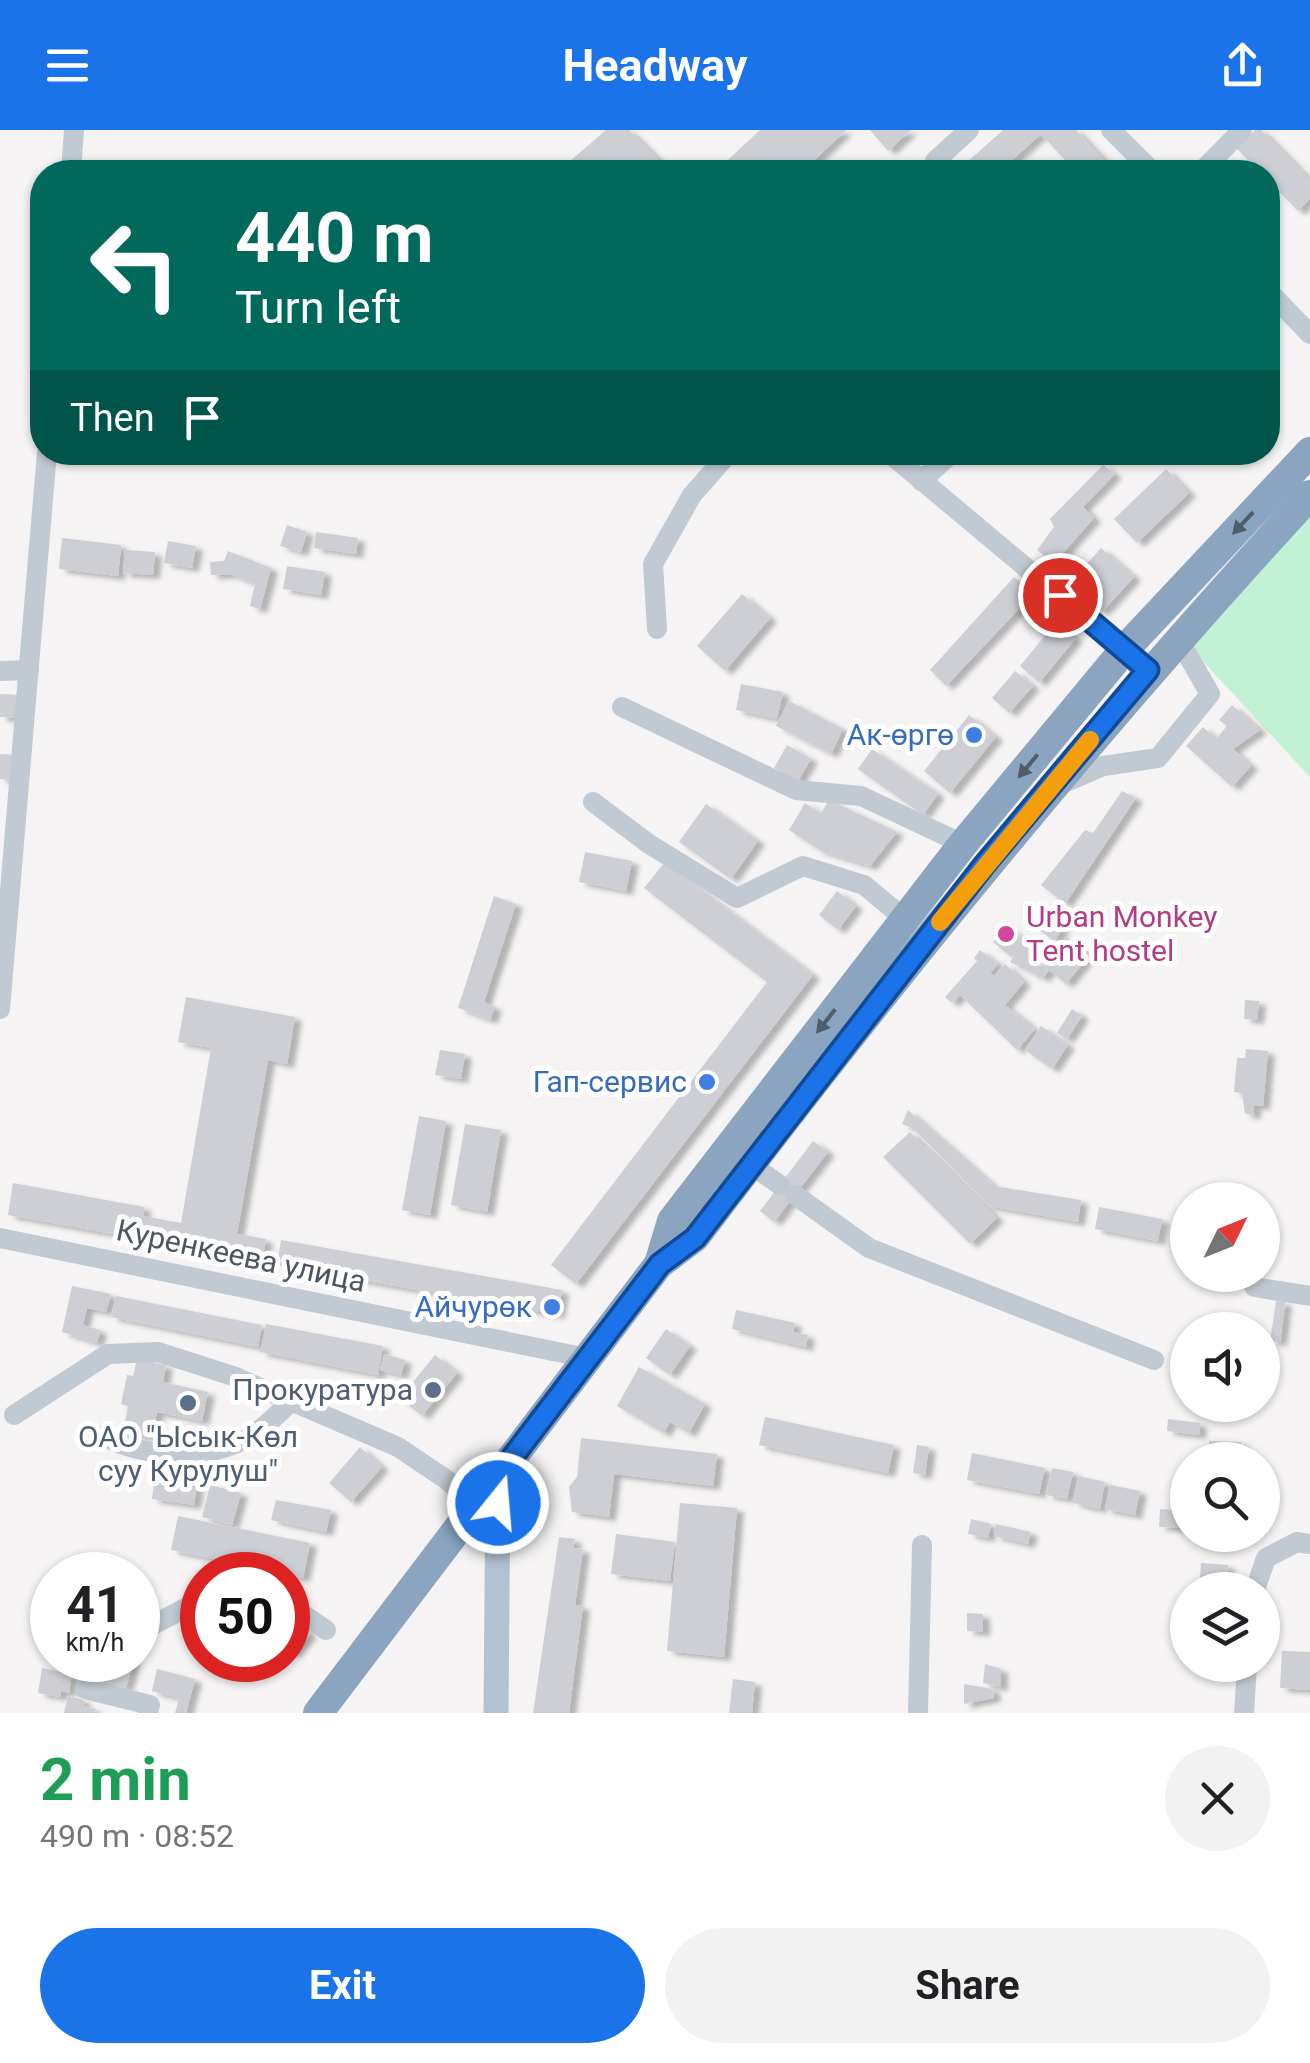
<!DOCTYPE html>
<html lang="en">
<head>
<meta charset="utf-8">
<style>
	body { margin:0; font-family:Roboto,sans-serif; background:#f2f2f2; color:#202124; height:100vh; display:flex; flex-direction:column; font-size:38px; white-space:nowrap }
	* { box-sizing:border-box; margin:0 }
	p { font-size:32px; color:#757577 }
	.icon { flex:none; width:55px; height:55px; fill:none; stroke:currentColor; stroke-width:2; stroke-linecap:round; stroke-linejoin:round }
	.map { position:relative; height:1583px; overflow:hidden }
	.details { display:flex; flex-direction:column; background:#fff; flex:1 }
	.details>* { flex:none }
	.banner { position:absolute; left:30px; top:30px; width:1250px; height:305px; border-radius:40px; box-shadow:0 2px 8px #0004; background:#00695c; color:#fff; overflow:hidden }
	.needle { width:65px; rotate:47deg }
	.tools { position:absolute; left:1170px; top:1052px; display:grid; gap:20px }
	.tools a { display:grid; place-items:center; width:110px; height:110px; border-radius:50%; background:#fff; box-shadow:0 2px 8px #0004; font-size:50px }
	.speed { position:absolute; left:30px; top:1422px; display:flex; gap:20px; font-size:50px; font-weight:700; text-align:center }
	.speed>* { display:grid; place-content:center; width:130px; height:130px; border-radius:50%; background:#fff; box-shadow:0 2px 8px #0004; line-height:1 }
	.speed small { font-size:25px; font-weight:400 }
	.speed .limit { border:15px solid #d22; background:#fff; color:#111 }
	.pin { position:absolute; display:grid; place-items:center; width:85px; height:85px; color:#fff; margin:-42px; border:5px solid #fff; border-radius:50%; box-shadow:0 2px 10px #0007 }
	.me { position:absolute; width:110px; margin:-55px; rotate:17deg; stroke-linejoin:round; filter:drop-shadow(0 0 8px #0008) }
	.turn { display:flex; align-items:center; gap:35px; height:210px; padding:0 40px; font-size:45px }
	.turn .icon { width:130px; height:130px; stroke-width:2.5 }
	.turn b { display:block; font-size:70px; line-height:85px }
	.then { display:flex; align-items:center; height:95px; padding:0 40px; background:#0003; gap:20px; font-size:38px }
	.round { display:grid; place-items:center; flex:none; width:105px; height:105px; border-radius:52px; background:#f2f2f2 }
	.head { display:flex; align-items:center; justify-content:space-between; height:170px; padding:0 40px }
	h1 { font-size:60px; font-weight:700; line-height:75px; color:#1e9e55 }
	.cta { display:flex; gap:20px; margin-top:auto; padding:20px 40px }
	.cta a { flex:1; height:115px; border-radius:60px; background:#1a73e8; color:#fff; font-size:40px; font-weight:700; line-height:115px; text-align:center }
	.cta a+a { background:#f2f2f2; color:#202124 }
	header { display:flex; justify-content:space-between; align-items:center; height:130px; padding:0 40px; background:#1a73e8; color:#fff; font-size:45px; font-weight:700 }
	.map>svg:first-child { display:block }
	.green { fill:#c3f1d5 }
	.building { fill:#cdcfd5; filter:url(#shadow) }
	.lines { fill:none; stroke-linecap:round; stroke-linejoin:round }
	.minor { stroke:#c1cad2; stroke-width:20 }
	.major { stroke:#b3c2d1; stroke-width:25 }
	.highway { stroke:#8ba5c1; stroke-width:30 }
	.oneway { fill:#505e6b }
	.route-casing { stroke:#114b97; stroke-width:25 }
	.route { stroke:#1a73e8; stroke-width:18 }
	.slow { stroke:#f59e0b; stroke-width:18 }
	.shop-dot { fill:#3f7fe0; stroke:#fff; stroke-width:4 }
	.hotel-dot { fill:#d1479c; stroke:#fff; stroke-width:4 }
	.service-dot { fill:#5c6f8a; stroke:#fff; stroke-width:4 }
	.labels { text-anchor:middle; stroke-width:10; stroke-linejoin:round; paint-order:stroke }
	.shop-label { font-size:30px; fill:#366cbe; stroke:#fff; text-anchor:end }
	.hotel-label { font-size:30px; fill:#b23c85; stroke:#fff; text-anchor:start }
	.street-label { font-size:30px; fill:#4a5661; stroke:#fff }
	.service-label { font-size:30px; fill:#4e5e75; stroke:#fff; text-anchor:end }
</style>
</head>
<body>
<header><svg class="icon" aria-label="menu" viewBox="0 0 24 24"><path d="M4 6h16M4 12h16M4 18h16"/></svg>Headway<svg class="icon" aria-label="share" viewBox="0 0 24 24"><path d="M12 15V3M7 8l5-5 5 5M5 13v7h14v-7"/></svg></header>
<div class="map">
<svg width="1310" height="1583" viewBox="0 0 1310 1583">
	<defs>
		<filter id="shadow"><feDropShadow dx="7" dy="4" stdDeviation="2.5" flood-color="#0004"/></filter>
	</defs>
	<rect width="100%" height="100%" fill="#f5f3f3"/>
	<polygon class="green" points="1310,381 1310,647 1188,515"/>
	<g class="building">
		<polygon points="606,0 629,0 658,29 642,42 557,42"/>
		<polygon points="760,0 846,0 802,42 715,42"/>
		<polygon points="870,0 911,0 888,21"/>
		<polygon points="1003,0 1076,0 1115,42 1076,42 1041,4 999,42 956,42"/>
		<polygon points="1255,0 1261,0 1310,50 1310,69 1298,81 1268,50 1268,42 1260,42 1236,18"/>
		<polygon points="1103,335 1115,344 1083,377 1094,388 1054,433 1037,420 1054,397 1050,389"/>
		<polygon points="1166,339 1189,363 1137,413 1114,389"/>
		<polygon points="287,395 307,402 301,422 280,416"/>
		<polygon points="316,402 358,408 356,424 314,418"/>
		<polygon points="62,408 121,415 118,446 59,439"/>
		<polygon points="168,411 196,416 192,438 164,433"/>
		<polygon points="1101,418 1134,447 1102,482 1070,453"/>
		<polygon points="125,420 155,422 153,445 123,443"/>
		<polygon points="228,421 271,438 260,479 250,476 255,454 230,444 211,445 210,432 224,431"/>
		<polygon points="287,436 325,442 321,465 283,459"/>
		<polygon points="1014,447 1034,463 946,556 930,540"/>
		<polygon points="742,464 770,488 725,541 697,516"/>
		<polygon points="1056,492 1076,508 1039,553 1020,536"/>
		<polygon points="1015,541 1033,556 1009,583 992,568"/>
		<polygon points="741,554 783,562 777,589 736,580"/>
		<polygon points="0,564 18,565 18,588 0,587"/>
		<polygon points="789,571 843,599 831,624 776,596"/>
		<polygon points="1232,575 1260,600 1233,619 1251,636 1232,657 1186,616 1203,597 1216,609 1227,596 1219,590"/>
		<polygon points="969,585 996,607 950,663 924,641"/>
		<polygon points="787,615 811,629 798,651 774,638"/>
		<polygon points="872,619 938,664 923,685 858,639"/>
		<polygon points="0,624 18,625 16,651 0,649"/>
		<polygon points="1122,661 1136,668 1065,774 1041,755 1085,700 1093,703"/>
		<polygon points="829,670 897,702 870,736 821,721 789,700 805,673 821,683"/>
		<polygon points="706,674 758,711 731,749 679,712"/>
		<polygon points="585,722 632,731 626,761 579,752"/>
		<polygon points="665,732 813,845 576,1154 551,1135 767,852 644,758"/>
		<polygon points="837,761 856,776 838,800 819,785"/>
		<polygon points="494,766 516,774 484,872 495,877 490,890 458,878"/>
		<polygon points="1032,775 1063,799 1054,811 1023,787"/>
		<polygon points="1007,796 1036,819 1030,827 1043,836 1067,807 1089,826 1066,854 1049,840 1043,848 1010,832 1021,816 1011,827 993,812"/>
		<polygon points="980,820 998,834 990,843 994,846 1005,834 1024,852 1005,875 1035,899 1017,920 960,865 952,873 945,867 977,831 974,828"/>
		<polygon points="186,867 295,887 287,934 268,930 237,1104 266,1109 262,1131 8,1085 13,1053 144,1077 143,1086 181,1093 211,918 178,912"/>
		<polygon points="1245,870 1259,871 1257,890 1244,889"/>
		<polygon points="1072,879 1082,886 1067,909 1057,903"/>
		<polygon points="1041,896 1068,915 1052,939 1025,920"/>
		<polygon points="1246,919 1268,921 1263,976 1254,975 1254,985 1245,984 1242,963 1234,962 1237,928 1245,928"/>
		<polygon points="440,920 465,924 461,949 435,945"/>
		<polygon points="908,980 994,1056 1081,1070 1078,1092 989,1076 914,999 902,994"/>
		<polygon points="419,986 446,991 430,1085 402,1080"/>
		<polygon points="465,994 501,1000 487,1082 451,1075"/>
		<polygon points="910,1002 997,1088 970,1114 883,1027"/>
		<polygon points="813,1011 828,1022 774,1092 760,1081"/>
		<polygon points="1099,1077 1162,1089 1158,1111 1095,1099"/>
		<polygon points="281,1110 562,1160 558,1185 277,1135"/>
		<polygon points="72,1156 111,1164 106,1182 87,1178 83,1195 100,1200 97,1213 62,1202"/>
		<polygon points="116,1166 262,1195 258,1217 111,1187"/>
		<polygon points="1276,1171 1285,1172 1280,1212 1270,1211"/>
		<polygon points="736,1180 795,1193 793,1202 808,1205 806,1217 732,1199"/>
		<polygon points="266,1194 383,1216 378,1245 260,1222"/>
		<polygon points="666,1199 690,1216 670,1245 646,1228"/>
		<polygon points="384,1224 405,1230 401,1245 380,1240"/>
		<polygon points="435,1225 457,1243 422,1286 400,1268"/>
		<polygon points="137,1229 166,1235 163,1252 208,1262 202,1291 157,1282 152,1308 123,1302 128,1276 121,1274 127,1245 133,1246"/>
		<polygon points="639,1237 705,1274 689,1303 670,1292 664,1303 617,1276"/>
		<polygon points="765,1287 894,1315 888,1343 759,1315"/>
		<polygon points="1168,1289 1200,1293 1199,1305 1167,1301"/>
		<polygon points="581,1308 717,1324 713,1356 614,1344 609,1387 572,1382 569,1357 577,1347"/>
		<polygon points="1209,1311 1241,1312 1241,1323 1250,1323 1250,1330 1209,1330"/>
		<polygon points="917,1315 929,1317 925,1345 913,1343"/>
		<polygon points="360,1317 382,1337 351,1372 329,1353"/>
		<polygon points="972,1323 1045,1338 1039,1364 967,1350"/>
		<polygon points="1052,1338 1073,1342 1067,1369 1046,1365"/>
		<polygon points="155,1346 198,1351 194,1375 152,1369"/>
		<polygon points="1079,1346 1105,1352 1100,1379 1073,1373"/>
		<polygon points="210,1355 241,1363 232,1395 202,1387"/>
		<polygon points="1110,1355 1140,1361 1135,1385 1105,1379"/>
		<polygon points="276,1370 331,1380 326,1402 271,1390"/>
		<polygon points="680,1373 737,1378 724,1527 667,1521"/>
		<polygon points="1160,1379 1188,1381 1188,1398 1159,1397"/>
		<polygon points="178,1386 310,1413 303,1448 171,1420"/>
		<polygon points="971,1389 991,1394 988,1408 968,1404"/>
		<polygon points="996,1394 1031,1402 1028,1414 994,1406"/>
		<polygon points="616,1404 675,1412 670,1451 611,1444"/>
		<polygon points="559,1407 575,1409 573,1418 583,1419 575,1475 583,1476 569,1583 533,1583"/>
		<polygon points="1201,1433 1228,1435 1226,1460 1199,1460"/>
		<polygon points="967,1483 983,1484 983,1502 967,1501"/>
		<polygon points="288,1485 310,1504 293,1524 288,1520"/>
		<polygon points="1282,1521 1310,1522 1310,1560 1280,1558"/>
		<polygon points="97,1530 134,1530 126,1558 92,1548"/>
		<polygon points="985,1534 1001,1539 1001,1557 983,1553"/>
		<polygon points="42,1538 72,1544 69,1563 61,1561 60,1567 38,1563"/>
		<polygon points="157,1539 195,1549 186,1583 175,1583 179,1568 152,1561"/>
		<polygon points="733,1549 755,1552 752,1583 729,1583"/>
		<polygon points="964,1554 993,1559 994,1568 964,1574"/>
		<polygon points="68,1566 84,1570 83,1576 96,1579 95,1583 64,1583"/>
	</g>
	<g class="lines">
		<g class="minor">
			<polyline points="1111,0 1153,42"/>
			<polyline points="935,31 969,0"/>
			<polyline points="71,42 74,0"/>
			<polyline points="1201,42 1242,0"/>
			<polyline points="1268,161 1310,204"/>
			<polyline points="888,322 1124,520"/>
			<polyline points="921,351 953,322"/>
			<polyline points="657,499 653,434 692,365 730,322"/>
			<polyline points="0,541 29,540"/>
			<polyline points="622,577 796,660 861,666 963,714"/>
			<polyline points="1059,655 1103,636 1158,628 1210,564 1178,508"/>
			<polyline points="593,672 649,714 737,768 803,736 864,755 905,789"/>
			<polyline points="0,879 47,322"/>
			<polyline points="750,1034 780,1055"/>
			<polyline points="795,1065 869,1118 1154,1230"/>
			<polyline points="0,1108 587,1228"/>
			<polyline points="1254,1157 1310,1166"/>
			<polyline points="14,1285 108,1224 158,1222 233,1246 398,1317 447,1350 475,1376"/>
			<path d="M103 1306C144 1327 199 1331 242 1311 260 1303 277 1284 292 1271"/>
			<polyline points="1255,1460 1266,1428 1297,1412 1310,1414"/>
			<polyline points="288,1474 326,1500"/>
			<polyline points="138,1503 202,1469"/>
			<polyline points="85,1559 150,1575 148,1583"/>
			<polyline points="918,1583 922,1415"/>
			<polyline points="1244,1583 1247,1535"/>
		</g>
		<polyline class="major" points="496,1583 498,1346"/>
		<g class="highway">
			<polyline points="659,1134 672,1091 963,714 1124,520 1310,322"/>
			<path d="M318 1583 659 1134 695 1107C889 851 1091 602 1310 365"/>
		</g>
	</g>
	<defs><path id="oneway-solid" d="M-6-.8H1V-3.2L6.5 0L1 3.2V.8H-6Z" transform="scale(2.5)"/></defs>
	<g class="oneway">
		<use href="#oneway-solid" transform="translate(1243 393) rotate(133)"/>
		<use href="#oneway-solid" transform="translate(1028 636) rotate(130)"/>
		<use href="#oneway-solid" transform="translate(826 891) rotate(128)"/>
	</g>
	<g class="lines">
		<defs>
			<polyline id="route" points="498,1373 498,1346 660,1134 695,1108 985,734 1148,540 1060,465"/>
		</defs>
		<use href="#route" class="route-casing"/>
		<use href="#route" class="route"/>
		<polyline class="slow" points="940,792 1090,610"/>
	</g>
	<g class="shop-dot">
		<circle cx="974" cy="605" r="10"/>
		<circle cx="707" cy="952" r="10"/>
		<circle cx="552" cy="1177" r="10"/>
	</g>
	<circle class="hotel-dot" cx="1006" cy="804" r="10"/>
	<g class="service-dot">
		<circle cx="433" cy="1260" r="10"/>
		<circle cx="188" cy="1273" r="10"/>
	</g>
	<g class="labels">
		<g class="shop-label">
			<text x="954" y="615">Ак-өргө</text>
			<text x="687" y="962">Гап-сервис</text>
			<text x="532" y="1187">Айчурөк</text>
		</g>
		<g class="hotel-label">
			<text x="1026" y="797">Urban Monkey<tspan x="1026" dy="34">Tent hostel</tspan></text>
		</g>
		<g class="street-label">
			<text transform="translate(241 1126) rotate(12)" y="10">Куренкеева улица</text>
		</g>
		<g class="service-label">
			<text x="413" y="1270">Прокуратура</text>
			<text x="188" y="1317" text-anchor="middle">ОАО "Ысык-Көл<tspan x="188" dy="34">суу Курулуш"</tspan></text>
		</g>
	</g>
</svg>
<div class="tools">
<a><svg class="needle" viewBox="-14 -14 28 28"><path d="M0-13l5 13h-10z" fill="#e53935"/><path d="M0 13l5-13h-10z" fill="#757577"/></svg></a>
<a><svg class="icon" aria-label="sound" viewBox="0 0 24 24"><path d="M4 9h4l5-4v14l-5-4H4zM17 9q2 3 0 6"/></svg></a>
<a><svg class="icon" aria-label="search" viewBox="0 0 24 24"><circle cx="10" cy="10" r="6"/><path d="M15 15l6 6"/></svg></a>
<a><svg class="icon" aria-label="layers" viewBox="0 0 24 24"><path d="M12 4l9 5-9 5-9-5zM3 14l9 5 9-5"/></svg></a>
</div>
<div class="speed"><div>41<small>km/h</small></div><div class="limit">50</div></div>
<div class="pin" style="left:1060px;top:465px;background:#d93025"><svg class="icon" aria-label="arrive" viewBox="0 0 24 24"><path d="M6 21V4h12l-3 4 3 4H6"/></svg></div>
<svg class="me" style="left:498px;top:1373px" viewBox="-20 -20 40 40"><circle r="17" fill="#1a73e8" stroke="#fff" stroke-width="3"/><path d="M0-11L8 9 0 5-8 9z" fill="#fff"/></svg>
<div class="banner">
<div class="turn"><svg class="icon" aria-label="left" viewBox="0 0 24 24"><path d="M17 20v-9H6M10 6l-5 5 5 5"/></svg><div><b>440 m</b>Turn left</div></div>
<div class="then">Then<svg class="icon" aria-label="arrive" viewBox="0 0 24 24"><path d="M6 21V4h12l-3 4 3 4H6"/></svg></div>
</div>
</div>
<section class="details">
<div class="head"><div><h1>2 min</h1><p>490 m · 08:52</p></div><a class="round"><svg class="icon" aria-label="close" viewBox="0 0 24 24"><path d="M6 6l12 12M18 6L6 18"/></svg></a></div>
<div class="cta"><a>Exit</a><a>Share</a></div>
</section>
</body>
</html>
